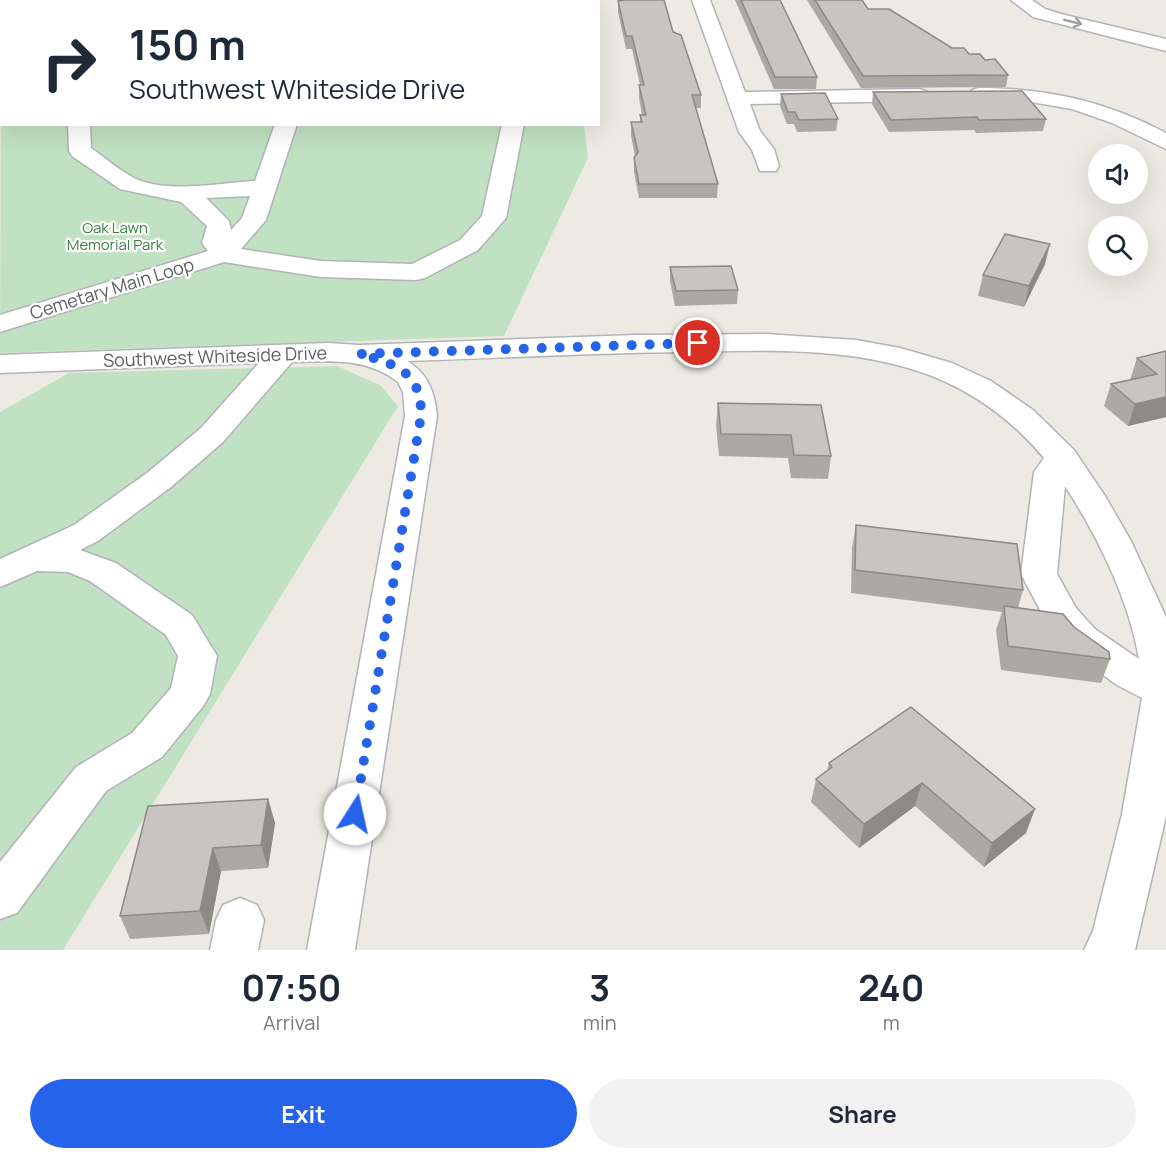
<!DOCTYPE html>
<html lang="en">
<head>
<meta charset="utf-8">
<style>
	body { margin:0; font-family:Manrope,sans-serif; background:#f2f2f3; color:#1f2937; height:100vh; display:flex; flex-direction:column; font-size:22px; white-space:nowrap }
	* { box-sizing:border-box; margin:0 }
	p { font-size:20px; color:#747a83 }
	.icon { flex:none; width:33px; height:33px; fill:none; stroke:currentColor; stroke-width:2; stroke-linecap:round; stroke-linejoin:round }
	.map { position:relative; height:950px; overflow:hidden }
	.drawer { display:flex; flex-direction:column; background:#fff; flex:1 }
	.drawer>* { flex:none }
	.guide { position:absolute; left:0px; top:0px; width:600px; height:126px; box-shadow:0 6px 24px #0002; background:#fff; color:#1f2937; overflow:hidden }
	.buttons { position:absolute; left:1088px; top:144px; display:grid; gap:12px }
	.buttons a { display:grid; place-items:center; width:60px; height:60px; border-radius:50%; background:#fff; box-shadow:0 6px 24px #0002; font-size:30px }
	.pin { position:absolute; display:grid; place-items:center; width:51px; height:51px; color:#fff; margin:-26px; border:3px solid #fff; border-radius:50%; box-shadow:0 2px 6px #0007 }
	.me { position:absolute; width:66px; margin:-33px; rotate:10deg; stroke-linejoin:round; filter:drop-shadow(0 0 4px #0008) }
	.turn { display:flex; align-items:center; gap:21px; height:126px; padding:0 30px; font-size:27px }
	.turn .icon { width:78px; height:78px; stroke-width:2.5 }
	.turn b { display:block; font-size:42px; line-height:51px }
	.eta { display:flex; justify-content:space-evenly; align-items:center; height:102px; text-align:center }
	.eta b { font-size:36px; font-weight:700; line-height:42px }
	.button { display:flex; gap:12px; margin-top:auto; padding:12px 30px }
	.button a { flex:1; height:69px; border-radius:36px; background:#2563eb; color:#fff; font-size:24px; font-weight:700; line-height:69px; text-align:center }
	.button a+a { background:#f2f2f3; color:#1f2937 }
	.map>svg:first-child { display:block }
	.green { fill:#c1e2c2 }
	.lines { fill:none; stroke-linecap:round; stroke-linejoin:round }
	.minor-casing { stroke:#b0b3b7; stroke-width:3 }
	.minor { fill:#fff; fill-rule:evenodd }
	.wall { fill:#aca9a5 }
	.shaded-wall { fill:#8c8a86 }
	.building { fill:#c8c5c0; stroke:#8c8a86; stroke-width:1.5 }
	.oneway { stroke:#9d9ea1 }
	.route { stroke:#2563eb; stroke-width:10; stroke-dasharray:0 18 }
	.labels { text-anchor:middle; stroke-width:4.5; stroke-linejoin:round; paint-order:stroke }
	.far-park-label { font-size:15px; fill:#3c8042; stroke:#fff }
	.street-label { font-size:18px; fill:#5b5e62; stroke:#fff }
</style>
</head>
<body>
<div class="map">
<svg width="1166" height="950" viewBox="0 0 1166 950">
	<rect width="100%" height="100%" fill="#eceae3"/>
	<g class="green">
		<polygon points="23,0 568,0 568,1 22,2"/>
		<polygon points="1,54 2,124 584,125 588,158 504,336 0,353"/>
		<polygon points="337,366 380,385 398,406 63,950 0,950 0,412 69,373"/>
	</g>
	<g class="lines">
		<defs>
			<g id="minor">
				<polygon points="260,0 278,0 259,2"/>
				<rect x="459" y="0" width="18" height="2"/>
				<polygon points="692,0 710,0 745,92 919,89 926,91 929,95 926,99 919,101 750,104 760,131 774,149 779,166 776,171 760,171 752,150 739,132"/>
				<polygon points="1011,0 1032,0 1045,9 1061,14 1166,39 1166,51 1033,17"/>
				<path d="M979 88C1046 88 1106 101 1166 133V149L1112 123 1072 109 1031 102 972 98 969 94 972 90Z"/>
				<path d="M68 124H90L91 148C105 158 119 170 134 178 167 194 219 183 255 181L275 124H297L266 220 241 249 321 261 412 264 460 240 482 216 502 124H524L506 218 478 250 425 278 416 280 321 277 224 262 0 332V315L208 251 202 243 207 226 181 202 120 189 72 156 69 151ZM250 196 242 218 231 230 229 221 206 198Z"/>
				<path d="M766 334 856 340 900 348 952 363 991 381 1033 410 1074 450 1105 496 1131 541 1166 617V816L1135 950H1084L1093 931 1122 814 1142 698 1117 685 1067 649 1049 627 1021 574 1034 472 1044 458C1013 421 977 394 932 376 855 346 765 350 684 352 592 353 499 358 407 361 428 373 435 393 437 416L355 950H307L405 416 403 392 398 382C367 357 329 361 292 362L223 442 171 487 98 541 80 550 116 563 192 615 217 656 210 694 204 705 162 757 106 791 17 913 0 919V862L76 767 132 733 171 688 178 656 166 635 90 581 68 572 37 571 0 587V559L74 525 147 473 201 428 259 363 0 373V355L328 343 359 345 635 335ZM1065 486C1098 537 1129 600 1139 659L1095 629 1076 608 1057 574Z"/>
				<polygon points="240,898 257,905 264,920 258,950 210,950 216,920 223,905"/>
			</g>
		</defs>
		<use href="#minor" class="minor-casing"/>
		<use href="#minor" class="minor"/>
	</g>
	<g class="wall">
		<polygon points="0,0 29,0 28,2 2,2 2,37 0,39"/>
		<polygon points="619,0 664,0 673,32 701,95 701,108 696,108 718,184 717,198 639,198 634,172 634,158 635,156 631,136 631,122 640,122 640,115 642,115 639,98 639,85 640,85 632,49 626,49 618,12 618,1"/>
		<polygon points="735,0 780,0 817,77 816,89 774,89"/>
		<polygon points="807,0 862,0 868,9 952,48 985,60 1008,75 1006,87 861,88"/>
		<polygon points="2,81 2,117 0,117 0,83"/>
		<polygon points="873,92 1046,119 1043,131 976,133 974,130 889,132 872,104"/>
		<polygon points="781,94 838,119 836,131 797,132 794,124 787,124 780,106"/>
		<polygon points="1045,264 1024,307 978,296 983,275"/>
		<polygon points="670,267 738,290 737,304 675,306 670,281"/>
		<polygon points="1166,351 1166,417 1128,426 1104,406 1111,384 1130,380 1137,358"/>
		<polygon points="718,403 821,405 831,456 828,479 791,478 788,458 719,456 716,425"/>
		<polygon points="856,525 1023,590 1018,608 1074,627 1110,659 1101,683 1001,670 996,630 1002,612 851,593 852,548"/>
		<polygon points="911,707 1026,833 984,867 915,806 859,848 811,802 816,779 827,771 829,763"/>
		<polygon points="268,799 275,823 268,868 221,871 209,934 130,939 120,916"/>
	</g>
	<g class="shaded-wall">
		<polygon points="17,0 29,0 28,2 15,2"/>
		<polygon points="1,23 2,37 0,39 0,24"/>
		<polygon points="1050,244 1045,264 1024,307 1029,286"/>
		<polygon points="1166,397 1166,417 1128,426 1135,404"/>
		<polygon points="922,783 915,806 859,848 864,824"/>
		<polygon points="268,799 275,823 268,868 261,845"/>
		<polygon points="1035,809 1026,833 984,867 992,843"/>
		<polygon points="213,848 221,871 209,934 200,911"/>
	</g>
	<g class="building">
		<polygon points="0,0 17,0 15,2 2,2 2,13 0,13"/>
		<polygon points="625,0 664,0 673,32 681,35 701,95 692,95 718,184 639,184 634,158 638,152 631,122 642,122 640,115 646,115 639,85 644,85 632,36 626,36 618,1"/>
		<polygon points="741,0 780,0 817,77 775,77"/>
		<polygon points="815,0 862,0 868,9 889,9 952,48 964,48 969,54 980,54 985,60 995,59 1008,75 863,76"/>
		<polygon points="2,81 2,104 0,104 0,83"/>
		<polygon points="1022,91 1046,119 979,120 977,117 891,120 873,92"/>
		<polygon points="825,93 838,119 799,120 795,112 788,112 781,94"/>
		<polygon points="1005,234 1050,244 1029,286 983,275"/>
		<polygon points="731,266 738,290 676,291 670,267"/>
		<polygon points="1166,351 1166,397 1135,404 1111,384 1157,374 1137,358"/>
		<polygon points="718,403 821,405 831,456 794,455 791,435 721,434"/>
		<polygon points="856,525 1017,544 1023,590 855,570"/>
		<polygon points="1004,606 1063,614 1074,627 1109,652 1110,659 1008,646"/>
		<polygon points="911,707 1035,809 992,843 922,783 864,824 816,779 832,767 829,763"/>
		<polygon points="268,799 261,845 213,848 200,911 120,916 148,806"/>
	</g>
	<defs><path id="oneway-shaft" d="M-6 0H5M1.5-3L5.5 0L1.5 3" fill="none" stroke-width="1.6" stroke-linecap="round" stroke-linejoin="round" transform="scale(1.5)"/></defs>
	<use class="oneway" href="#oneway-shaft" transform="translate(1073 22) rotate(14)"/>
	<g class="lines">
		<path class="route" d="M355 814 421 416C422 372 396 364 359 354L698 343"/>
	</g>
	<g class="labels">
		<g class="far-park-label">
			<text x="115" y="233">Oak Lawn<tspan x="115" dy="17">Memorial Park</tspan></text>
		</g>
		<g class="street-label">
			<text transform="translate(112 289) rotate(-17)" y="6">Cemetary Main Loop</text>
			<text transform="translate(215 357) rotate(-2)" y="6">Southwest Whiteside Drive</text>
		</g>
	</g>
</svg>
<div class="buttons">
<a><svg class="icon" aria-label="sound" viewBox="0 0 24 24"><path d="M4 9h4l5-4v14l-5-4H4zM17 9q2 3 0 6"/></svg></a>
<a><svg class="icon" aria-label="search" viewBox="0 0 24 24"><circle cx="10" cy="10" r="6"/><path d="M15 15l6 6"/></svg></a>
</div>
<div class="pin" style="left:698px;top:343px;background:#d93025"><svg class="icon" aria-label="arrive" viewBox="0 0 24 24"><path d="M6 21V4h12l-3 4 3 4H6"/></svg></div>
<svg class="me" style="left:355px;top:814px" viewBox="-20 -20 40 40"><circle r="19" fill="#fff"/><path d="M0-13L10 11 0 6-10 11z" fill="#2563eb"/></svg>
<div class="guide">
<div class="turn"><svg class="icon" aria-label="right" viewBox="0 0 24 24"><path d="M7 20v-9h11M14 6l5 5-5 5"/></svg><div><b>150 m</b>Southwest Whiteside Drive</div></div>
</div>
</div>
<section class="drawer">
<div class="eta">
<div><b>07:50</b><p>Arrival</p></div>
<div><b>3</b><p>min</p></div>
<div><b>240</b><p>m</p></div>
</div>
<div class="button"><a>Exit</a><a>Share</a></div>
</section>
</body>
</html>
